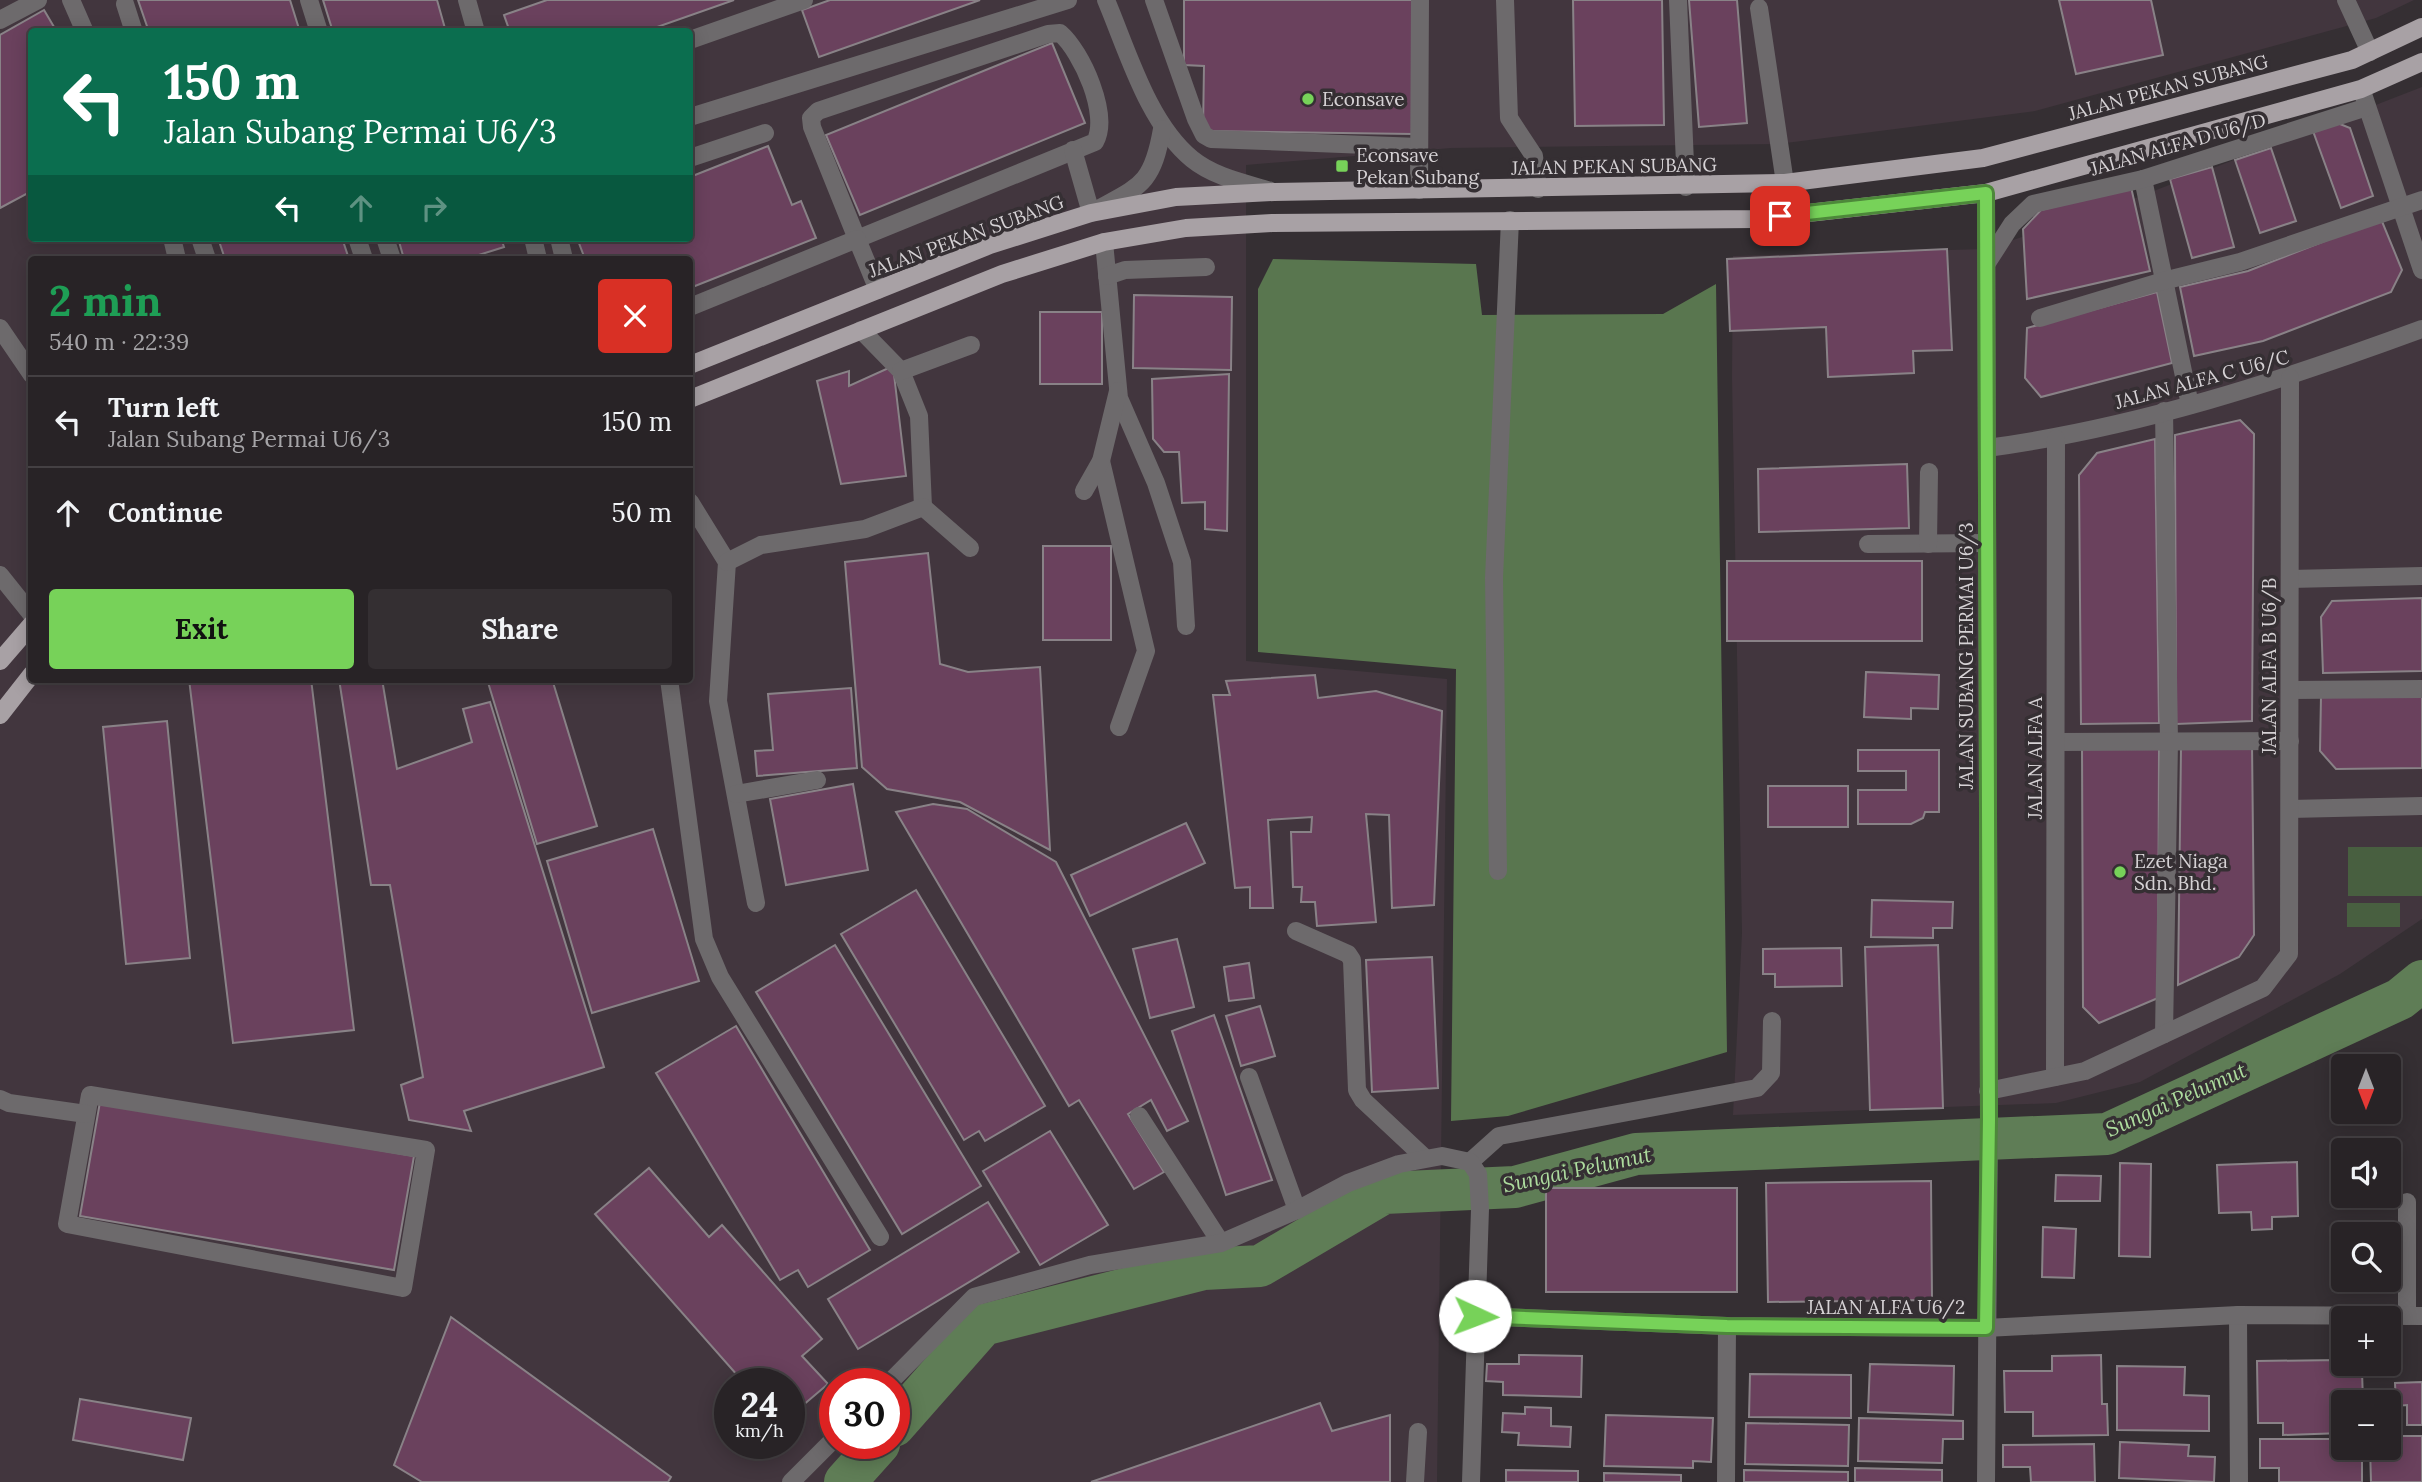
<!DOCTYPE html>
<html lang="en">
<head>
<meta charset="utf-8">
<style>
	body { margin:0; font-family:Lora,serif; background:#342f32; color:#f1f3f6; height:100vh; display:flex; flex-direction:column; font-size:26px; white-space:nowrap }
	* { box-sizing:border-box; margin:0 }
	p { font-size:23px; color:#a5a4a7 }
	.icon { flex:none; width:38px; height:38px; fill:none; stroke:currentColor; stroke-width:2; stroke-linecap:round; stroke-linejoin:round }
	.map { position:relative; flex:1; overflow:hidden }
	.drawer { position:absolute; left:28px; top:256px; width:665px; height:427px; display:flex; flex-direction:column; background:#282326; border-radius:7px; box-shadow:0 4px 18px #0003,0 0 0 2px #444043 }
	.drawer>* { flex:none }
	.guide { position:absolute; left:28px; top:28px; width:665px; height:214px; border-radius:7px; box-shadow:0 4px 18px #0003,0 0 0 2px #444043; background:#0b6e4f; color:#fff; overflow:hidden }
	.needle { width:46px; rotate:180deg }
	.controls { position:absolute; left:2331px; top:1054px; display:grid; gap:14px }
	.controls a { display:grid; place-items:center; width:70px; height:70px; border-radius:7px; background:#282326; box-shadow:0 4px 18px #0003,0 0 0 2px #444043; font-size:35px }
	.speed { position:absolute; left:714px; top:1368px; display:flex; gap:14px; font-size:35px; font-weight:700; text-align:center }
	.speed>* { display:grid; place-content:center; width:91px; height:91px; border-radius:50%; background:#282326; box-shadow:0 4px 18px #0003,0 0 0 2px #444043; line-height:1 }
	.speed small { font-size:18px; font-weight:400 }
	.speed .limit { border:10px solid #d22; background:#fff; color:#111 }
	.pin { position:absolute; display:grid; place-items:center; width:60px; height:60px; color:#fff; margin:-30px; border-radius:14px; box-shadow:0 4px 10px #0006 }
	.me { position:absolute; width:77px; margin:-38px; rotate:92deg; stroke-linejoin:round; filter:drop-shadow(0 0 5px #0008) }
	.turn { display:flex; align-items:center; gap:24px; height:147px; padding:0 21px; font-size:32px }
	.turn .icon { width:91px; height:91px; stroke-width:2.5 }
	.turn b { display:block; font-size:49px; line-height:60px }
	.lanes { display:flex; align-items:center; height:66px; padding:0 21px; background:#0003; justify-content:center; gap:35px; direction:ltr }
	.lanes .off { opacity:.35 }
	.round { display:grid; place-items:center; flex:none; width:74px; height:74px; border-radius:7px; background:#342f32 }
	.overview { display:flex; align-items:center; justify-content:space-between; height:119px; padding:0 21px }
	h1 { font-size:42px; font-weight:700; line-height:52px; color:#1e9e55 }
	.action { display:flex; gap:14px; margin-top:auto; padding:14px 21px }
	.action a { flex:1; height:80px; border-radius:7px; background:#77d259; color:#111; font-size:28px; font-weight:700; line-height:80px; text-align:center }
	.action a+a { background:#342f32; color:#f1f3f6 }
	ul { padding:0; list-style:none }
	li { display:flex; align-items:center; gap:21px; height:91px; padding:0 21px; border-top:2px solid #444043 }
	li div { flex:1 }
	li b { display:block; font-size:26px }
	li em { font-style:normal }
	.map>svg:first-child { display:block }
	.built { fill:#42363e; fill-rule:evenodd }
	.green { fill:#485f40 }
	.forest { fill:#59764f }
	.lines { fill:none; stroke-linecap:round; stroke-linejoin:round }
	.river { stroke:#5f7d56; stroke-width:42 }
	.building { fill:#6a415d; stroke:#898287; stroke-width:2 }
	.minor { stroke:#6d6a6c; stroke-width:18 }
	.major { stroke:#a8a1a5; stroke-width:18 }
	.route-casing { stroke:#4d883a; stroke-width:18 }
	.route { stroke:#77d259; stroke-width:12 }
	.poi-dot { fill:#77d259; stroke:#352f33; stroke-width:2.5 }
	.labels { text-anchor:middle; stroke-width:7; stroke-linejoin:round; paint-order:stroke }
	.street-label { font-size:19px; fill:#d6d2d5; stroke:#352f33 }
	.poi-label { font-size:19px; fill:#d6d2d5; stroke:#352f33; text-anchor:start }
	.water-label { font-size:21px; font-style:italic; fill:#addc9e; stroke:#352f33 }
</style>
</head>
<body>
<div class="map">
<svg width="2422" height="1482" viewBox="0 0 2422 1482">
	<rect width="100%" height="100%" fill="#352f33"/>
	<g class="built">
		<path d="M0 0H2414L2376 18 2035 111 1778 144 1451 148 1246 165V661L1447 679 1437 1482H0ZM32 32H690V238H32ZM32 259H690V679H32ZM730 1384H789V1444H730ZM835 1384H894V1444H835Z"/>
		<polygon points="2422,87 2422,919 2340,974 2140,1082 2056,1103 1733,1115 1742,933 1732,377 1733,256 1986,249 2115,206"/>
	</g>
	<g class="green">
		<rect x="2348" y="847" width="74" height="49"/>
		<rect x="2347" y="903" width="53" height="24"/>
	</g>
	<polygon class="forest" points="1273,259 1476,264 1482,315 1663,314 1716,284 1727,1052 1508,1116 1451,1121 1456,669 1258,652 1258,289"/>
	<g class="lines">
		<g class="river">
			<polyline points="894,1426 983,1325 1204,1269 1260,1266 1384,1193 1515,1187 1636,1154 2107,1134 2400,999 2422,981"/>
			<polyline points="845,1482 879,1444"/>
		</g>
	</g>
	<g class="building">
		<polygon points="138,0 290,0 300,32 149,32"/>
		<polygon points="323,0 437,0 446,32 333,32"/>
		<polygon points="547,0 734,0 643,32 510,32 504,15"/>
		<polygon points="830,0 980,0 819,57 802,10"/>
		<polygon points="1184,0 1414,0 1413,134 1203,131 1204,66 1184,65"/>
		<polygon points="1573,0 1662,0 1664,125 1575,126"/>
		<polygon points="1689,0 1737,0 1747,123 1699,127"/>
		<polygon points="2059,0 2151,0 2163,55 2076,74"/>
		<polygon points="44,10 57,32 32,32 32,191 0,208 0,35"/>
		<polygon points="1052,43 1085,123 860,215 826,135"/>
		<polygon points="2335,122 2350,128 2373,196 2341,208 2313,131"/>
		<polygon points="768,146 792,205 801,201 816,238 690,288 690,259 585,259 577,238 690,238 690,177"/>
		<polygon points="2271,148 2296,221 2260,233 2235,160"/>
		<polygon points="2212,167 2234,247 2192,258 2170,179"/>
		<polygon points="2131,187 2150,271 2027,299 2023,229 2041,210"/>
		<polygon points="2381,219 2402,270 2391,292 2263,341 2194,356 2180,287 2248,271"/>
		<polygon points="218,238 342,238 349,259 225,259"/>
		<polygon points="398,238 501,238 504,247 466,259 404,259"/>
		<polygon points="1947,249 1952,350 1913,351 1914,373 1828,377 1826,327 1730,331 1727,259"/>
		<polygon points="2157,292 2172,363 2041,397 2025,378 2027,328"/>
		<polygon points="1134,295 1232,297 1231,370 1133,368"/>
		<rect x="1040" y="312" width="62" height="72"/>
		<polygon points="893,366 906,476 841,484 817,381 849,371 849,386"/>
		<polygon points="1229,374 1227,531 1205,529 1205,502 1182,503 1179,452 1164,452 1153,439 1152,379"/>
		<polygon points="2240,420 2254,434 2252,721 2176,724 2175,435"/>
		<polygon points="2155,439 2159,723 2081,724 2079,475 2097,453"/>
		<polygon points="1907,464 1909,528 1759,532 1758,469"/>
		<rect x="1043" y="546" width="68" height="94"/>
		<polygon points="928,553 940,664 968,672 1040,667 1050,850 960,802 887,789 862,767 845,562"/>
		<rect x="1727" y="561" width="195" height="80"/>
		<polygon points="2422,598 2422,671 2323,673 2321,617 2332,601"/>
		<polygon points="1866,672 1939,675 1938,709 1911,708 1911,719 1864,717"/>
		<polygon points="1315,675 1318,698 1376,691 1442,711 1434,905 1392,908 1389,815 1366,814 1376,922 1317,926 1315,902 1301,902 1302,887 1293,887 1291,832 1311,832 1312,817 1268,820 1273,908 1250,908 1250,887 1235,888 1213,695 1230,695 1226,681"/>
		<polygon points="189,679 311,679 354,1030 233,1043"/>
		<polygon points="339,679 382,679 397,769 472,742 463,709 490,702 604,1067 464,1111 471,1131 409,1120 401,1085 423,1077 390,885 371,885"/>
		<polygon points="487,679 552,679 597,826 537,844"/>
		<polygon points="851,688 857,768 757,776 755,751 773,750 768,694"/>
		<polygon points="2422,695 2422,768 2336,769 2320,751 2321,696"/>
		<polygon points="167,721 190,958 126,964 103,727"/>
		<polygon points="2252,743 2254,935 2239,957 2178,985 2181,748"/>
		<polygon points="2082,745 2159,747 2158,998 2099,1023 2083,1007"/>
		<polygon points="1858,750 1939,750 1939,812 1925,812 1923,818 1911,824 1858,824 1858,790 1906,790 1906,771 1858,771"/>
		<polygon points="853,784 868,870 786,885 770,799"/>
		<rect x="1768" y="786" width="80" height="41"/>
		<polygon points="933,804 967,809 1056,862 1188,1121 1167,1131 1151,1100 1128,1114 1164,1172 1134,1189 1079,1100 1069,1106 896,812"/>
		<polygon points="1186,823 1205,863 1090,916 1071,875"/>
		<polygon points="653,829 699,981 592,1013 547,861"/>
		<polygon points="916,890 1045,1106 985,1141 979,1131 964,1140 841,934"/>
		<polygon points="1872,900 1953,902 1952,928 1933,928 1933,938 1871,937"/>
		<polygon points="1177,939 1194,1007 1150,1018 1133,949"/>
		<polygon points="835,945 981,1186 902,1234 756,992"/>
		<polygon points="1938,945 1943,1108 1870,1110 1865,947"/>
		<polygon points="1841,948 1842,986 1775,987 1775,974 1763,974 1763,949"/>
		<polygon points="1432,957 1438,1088 1372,1092 1366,960"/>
		<polygon points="1249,963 1254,998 1229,1001 1224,967"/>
		<polygon points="1260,1006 1275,1056 1241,1066 1226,1016"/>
		<polygon points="1214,1015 1272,1180 1226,1195 1172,1031"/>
		<polygon points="736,1026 870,1250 808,1287 798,1270 780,1280 656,1073"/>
		<polygon points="100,1102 414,1156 394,1270 80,1216"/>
		<polygon points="1050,1131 1108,1225 1040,1265 983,1171"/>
		<polygon points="2297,1162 2298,1216 2272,1217 2272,1229 2252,1230 2251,1212 2219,1213 2217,1165"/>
		<polygon points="2120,1163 2151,1164 2150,1257 2119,1256"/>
		<polygon points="649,1168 709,1237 722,1225 822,1339 802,1356 828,1384 789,1417 789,1384 745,1384 595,1214"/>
		<polygon points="2056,1175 2101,1176 2100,1201 2055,1201"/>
		<polygon points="1931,1181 1932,1300 1768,1302 1766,1183"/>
		<rect x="1546" y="1188" width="191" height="104"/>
		<polygon points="988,1202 1019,1252 858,1349 828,1299"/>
		<polygon points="2043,1227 2076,1229 2074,1278 2042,1277"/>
		<polygon points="451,1317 671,1477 668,1482 422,1482 394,1465"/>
		<polygon points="1519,1355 1582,1356 1581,1397 1503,1395 1503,1382 1486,1381 1487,1364 1519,1364"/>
		<polygon points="2101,1355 2102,1404 2107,1404 2108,1435 2033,1436 2033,1412 2005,1412 2004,1371 2052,1371 2052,1356"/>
		<polygon points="2338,1360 2338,1371 2362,1371 2363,1402 2343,1402 2343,1433 2283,1435 2283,1423 2258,1423 2257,1361"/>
		<polygon points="1870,1364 1954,1366 1953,1415 1868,1412"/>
		<polygon points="2117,1366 2185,1367 2184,1395 2209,1396 2209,1431 2117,1430"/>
		<polygon points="1750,1374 1851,1375 1851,1418 1749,1417"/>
		<polygon points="2422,1382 2422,1425 2407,1425 2407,1405 2396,1406 2395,1383"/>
		<polygon points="80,1399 191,1418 183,1460 73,1440"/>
		<polygon points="1320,1403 1332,1431 1390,1415 1390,1482 1091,1482"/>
		<polygon points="1525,1407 1551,1408 1551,1426 1571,1427 1570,1447 1518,1445 1519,1433 1502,1432 1503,1413 1525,1414"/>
		<polygon points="1606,1415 1713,1418 1711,1462 1693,1461 1693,1468 1604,1466"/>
		<polygon points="1859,1418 1963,1421 1963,1439 1943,1439 1942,1463 1858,1461"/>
		<polygon points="1746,1423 1849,1425 1848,1466 1745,1464"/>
		<polygon points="2389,1436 2422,1436 2422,1482 2371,1482 2370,1447 2389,1447"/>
		<polygon points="2260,1439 2343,1439 2343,1447 2362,1447 2362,1482 2279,1482 2279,1468 2260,1468"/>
		<polygon points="2120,1442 2189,1445 2188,1456 2215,1457 2214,1482 2119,1478"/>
		<polygon points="2094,1444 2095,1482 2031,1482 2030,1467 2003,1467 2003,1445"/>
		<polygon points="1855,1468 1942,1470 1942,1482 1855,1482"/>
		<polygon points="1506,1470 1578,1471 1578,1482 1506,1482"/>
		<polygon points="1744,1470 1848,1472 1848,1482 1744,1482"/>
		<polygon points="1604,1473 1681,1475 1681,1482 1604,1482"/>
	</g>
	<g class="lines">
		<g class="minor">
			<polyline points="71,0 85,32"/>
			<polyline points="309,0 319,32"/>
			<polyline points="467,0 476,32"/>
			<path d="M1106 0C1128 52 1148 123 1192 159 1214 177 1245 183 1271 191"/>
			<polyline points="1154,0 1196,119 1204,135 1211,139 1419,147"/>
			<polyline points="1505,0 1509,118 1534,156 1538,189"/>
			<polyline points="1678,0 1686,187"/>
			<polyline points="2346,0 2370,52"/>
			<polyline points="125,4 134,32"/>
			<polyline points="1759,8 1785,183"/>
			<polyline points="0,20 38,0"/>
			<path d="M1060 33C1082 52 1110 115 1095 142L857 239 812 127 811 118 818 111 1048 34Z"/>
			<polyline points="690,40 804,0"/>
			<polyline points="2364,97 2422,270"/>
			<polyline points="690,117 1068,0"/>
			<path d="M1073 150 1091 213C1139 186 1152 187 1162 129"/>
			<polyline points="690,158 765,133"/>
			<polyline points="2143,179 2190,405"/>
			<polyline points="1419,190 1420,0"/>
			<polyline points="1986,193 1989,1119 1986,1482"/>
			<polyline points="172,238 177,259"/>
			<polyline points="200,238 207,259"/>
			<polyline points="357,238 364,259"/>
			<polyline points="385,238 392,259"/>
			<polyline points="533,238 538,259"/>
			<polyline points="559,238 564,259"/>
			<polyline points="1104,242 1119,398 1156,483 1182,562 1186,626"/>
			<polyline points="1987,263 2012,224 2033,204 2143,179 2367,107"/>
			<polyline points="1107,276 1125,270 1206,267"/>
			<polyline points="690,307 857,239 878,290"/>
			<polyline points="2040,318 2163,281 2240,262 2422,200"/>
			<polyline points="0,328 32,375"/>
			<polyline points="861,330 901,371 919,416 923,507"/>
			<polyline points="901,371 971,345"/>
			<polyline points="2164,411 2169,742 2164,1034"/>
			<path d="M1987 448C2136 428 2281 381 2422 329"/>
			<polyline points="1101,461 1146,651 1119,727"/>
			<polyline points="1084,491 1101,461 1118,391"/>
			<polyline points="690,502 727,562 718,701 756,903"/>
			<polyline points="1868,544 1987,543"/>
			<polyline points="1928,544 1929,472"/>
			<polyline points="727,562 761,545 865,529 923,507 970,548"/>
			<polyline points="0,575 32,615"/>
			<polyline points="2290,579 2422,576"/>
			<polyline points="669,679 704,939 720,977 880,1237"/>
			<polyline points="2290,690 2422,689"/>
			<polyline points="2056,742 2290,741"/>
			<polyline points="736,794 817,780"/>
			<polyline points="2290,809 2422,806"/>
			<polyline points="1498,871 1494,578 1510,220"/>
			<polyline points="1296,931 1348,954 1352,960 1357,1090 1363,1100 1425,1158"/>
			<polyline points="1249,1077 1297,1210"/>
			<polyline points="2055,1077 2056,439"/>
			<polyline points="1988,1091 2085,1071 2263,988 2289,954 2290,378"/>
			<polygon points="90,1095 426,1150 403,1288 67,1224"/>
			<polyline points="0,1099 9,1103 86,1114"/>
			<polyline points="1139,1116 1221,1243"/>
			<polyline points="1470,1162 1499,1136 1757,1088 1771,1073 1772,1021"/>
			<polyline points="2407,1202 2407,1316"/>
			<polyline points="2238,1315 2239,1482"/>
			<polyline points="1475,1316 1727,1326 1986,1328 2238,1315 2422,1316"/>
			<polyline points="888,1384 974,1297 1090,1265 1221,1243 1297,1210 1348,1183 1399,1164 1442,1156 1470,1162 1478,1174 1480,1209 1471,1482"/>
			<polyline points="791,1482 835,1438"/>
			<polyline points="1415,1482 1418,1432"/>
			<polyline points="1726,1482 1727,1326"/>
		</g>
		<g class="major">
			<polyline points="690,365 990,245 1091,213 1176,197 1274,192 1785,183 1983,158 2352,60 2422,27"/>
			<polyline points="690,399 1002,274 1104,242 1186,228 1272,223 1755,219 1986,193 2361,89 2422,62"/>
			<polyline points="0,661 32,624"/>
			<polyline points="0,715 32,674"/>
		</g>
	</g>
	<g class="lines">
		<defs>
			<polyline id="route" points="1475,1316 1727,1326 1986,1328 1989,1119 1986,193 1780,216"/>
		</defs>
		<use href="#route" class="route-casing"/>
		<use href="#route" class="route"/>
	</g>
	<g class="poi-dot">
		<circle cx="1308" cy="99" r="7"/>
		<rect x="1335" y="159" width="14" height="14" rx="3.5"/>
		<circle cx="2120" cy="872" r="7"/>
	</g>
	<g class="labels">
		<g class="street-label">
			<text transform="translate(2168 87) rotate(-15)" y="7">JALAN PEKAN SUBANG</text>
			<text transform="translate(2178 144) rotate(-16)" y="7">JALAN ALFA D U6/D</text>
			<text transform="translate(1614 166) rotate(-1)" y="7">JALAN PEKAN SUBANG</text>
			<text transform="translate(966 236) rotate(-20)" y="7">JALAN PEKAN SUBANG</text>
			<text transform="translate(2202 379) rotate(-15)" y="7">JALAN ALFA C U6/C</text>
			<text transform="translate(1966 656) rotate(-90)" y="7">JALAN SUBANG PERMAI U6/3</text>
			<text transform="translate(2269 666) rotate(-90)" y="7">JALAN ALFA B U6/B</text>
			<text transform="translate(2035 758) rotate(-90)" y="7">JALAN ALFA A</text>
			<text x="1886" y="1314">JALAN ALFA U6/2</text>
		</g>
		<g class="poi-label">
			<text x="1322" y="106">Econsave</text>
			<text x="1356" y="162">Econsave<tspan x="1356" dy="22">Pekan Subang</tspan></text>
			<text x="2134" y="868">Ezet Niaga<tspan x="2134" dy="22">Sdn. Bhd.</tspan></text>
		</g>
		<g class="water-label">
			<text transform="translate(2176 1100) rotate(-24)" y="7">Sungai Pelumut</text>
			<text transform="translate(1577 1170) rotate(-12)" y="7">Sungai Pelumut</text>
		</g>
	</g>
</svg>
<div class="controls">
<a><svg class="needle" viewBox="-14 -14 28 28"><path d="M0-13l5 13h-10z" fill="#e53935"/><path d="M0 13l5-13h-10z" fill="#a5a4a7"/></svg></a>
<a><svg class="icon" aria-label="sound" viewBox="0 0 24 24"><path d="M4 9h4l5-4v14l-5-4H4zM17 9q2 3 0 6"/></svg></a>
<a><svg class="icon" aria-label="search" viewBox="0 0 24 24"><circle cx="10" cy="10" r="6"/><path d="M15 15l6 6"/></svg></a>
<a>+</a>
<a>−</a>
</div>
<div class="speed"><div>24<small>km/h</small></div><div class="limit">30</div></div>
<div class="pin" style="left:1780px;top:216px;background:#d93025"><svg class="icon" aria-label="arrive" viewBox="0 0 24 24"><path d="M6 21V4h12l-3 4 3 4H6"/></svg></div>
<svg class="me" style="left:1475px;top:1316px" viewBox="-20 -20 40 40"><circle r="19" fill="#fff"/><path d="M0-13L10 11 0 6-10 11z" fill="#77d259"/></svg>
<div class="guide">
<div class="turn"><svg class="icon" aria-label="left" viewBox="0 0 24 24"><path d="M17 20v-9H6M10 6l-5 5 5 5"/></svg><div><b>150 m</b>Jalan Subang Permai U6/3</div></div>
<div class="lanes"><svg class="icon" aria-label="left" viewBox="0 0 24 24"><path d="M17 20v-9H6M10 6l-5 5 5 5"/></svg><svg class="icon off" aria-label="ahead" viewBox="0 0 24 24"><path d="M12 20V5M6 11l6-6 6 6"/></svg><svg class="icon off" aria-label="right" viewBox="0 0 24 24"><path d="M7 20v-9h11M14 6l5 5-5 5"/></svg></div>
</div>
<section class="drawer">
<div class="overview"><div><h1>2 min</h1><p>540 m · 22:39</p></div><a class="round" style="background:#d93025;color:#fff"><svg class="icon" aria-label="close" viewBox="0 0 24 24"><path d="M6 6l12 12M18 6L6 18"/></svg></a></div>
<ul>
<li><svg class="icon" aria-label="left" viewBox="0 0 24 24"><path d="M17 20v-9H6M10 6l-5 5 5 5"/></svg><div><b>Turn left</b><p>Jalan Subang Permai U6/3</p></div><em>150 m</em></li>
<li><svg class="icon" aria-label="ahead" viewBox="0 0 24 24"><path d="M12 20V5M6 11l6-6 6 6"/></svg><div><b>Continue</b></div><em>50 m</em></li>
</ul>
<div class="action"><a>Exit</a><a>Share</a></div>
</section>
</div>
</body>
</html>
